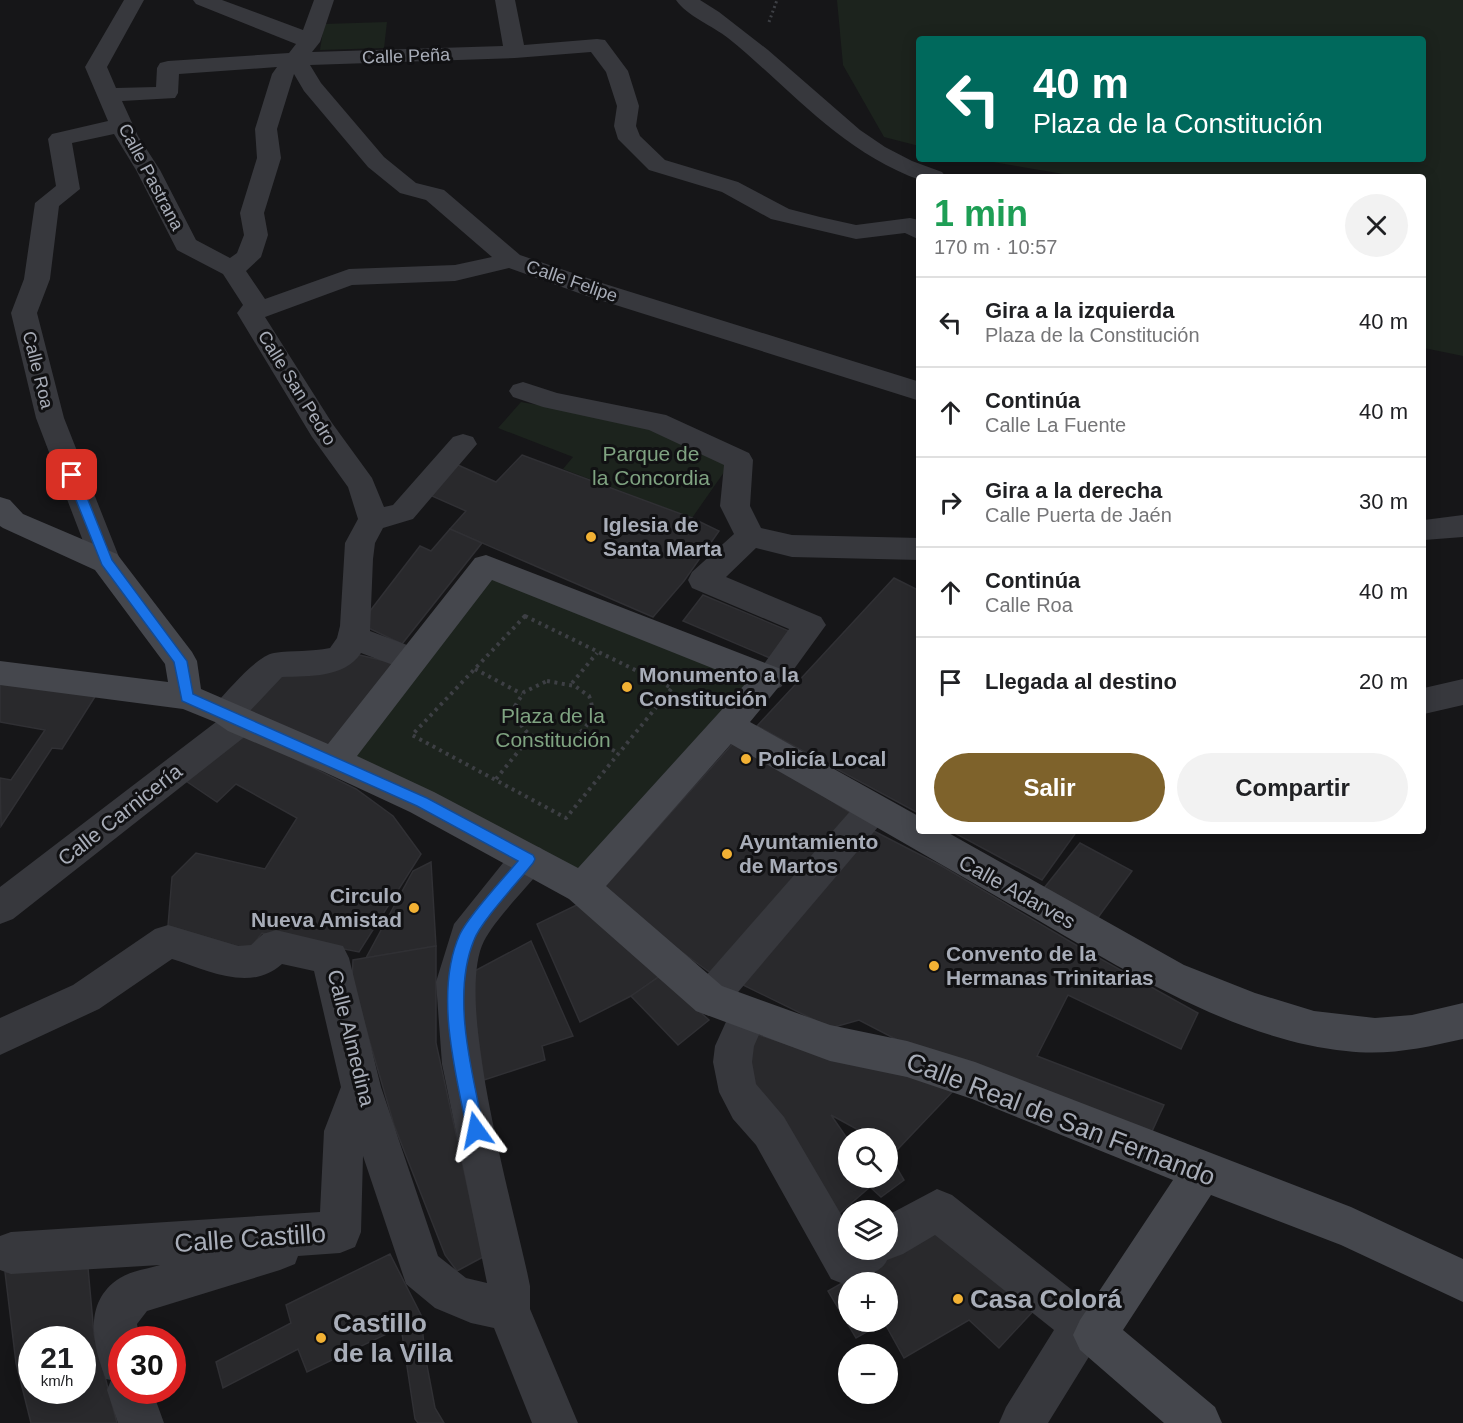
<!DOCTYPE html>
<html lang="es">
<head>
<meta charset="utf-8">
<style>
	body { margin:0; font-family:Helvetica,sans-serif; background:#f2f2f2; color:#202124; height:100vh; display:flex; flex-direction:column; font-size:22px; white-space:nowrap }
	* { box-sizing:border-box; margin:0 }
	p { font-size:20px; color:#757577 }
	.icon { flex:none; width:33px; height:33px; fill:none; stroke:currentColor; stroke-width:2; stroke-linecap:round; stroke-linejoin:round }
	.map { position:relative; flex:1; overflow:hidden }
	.panel { position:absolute; left:916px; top:174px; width:510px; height:660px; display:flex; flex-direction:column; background:#fff; border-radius:6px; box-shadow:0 3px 15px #0003 }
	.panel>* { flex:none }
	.banner { position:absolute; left:916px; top:36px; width:510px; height:126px; border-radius:6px; box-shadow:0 3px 15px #0003; background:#00695c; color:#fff; overflow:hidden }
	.controls { position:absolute; left:838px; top:1128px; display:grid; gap:12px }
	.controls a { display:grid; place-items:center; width:60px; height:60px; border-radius:50%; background:#fff; box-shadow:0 3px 15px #0003; font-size:30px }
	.speed { position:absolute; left:18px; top:1326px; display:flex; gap:12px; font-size:30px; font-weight:700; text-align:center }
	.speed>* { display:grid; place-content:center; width:78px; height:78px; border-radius:50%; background:#fff; box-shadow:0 3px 15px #0003; line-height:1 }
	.speed small { font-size:15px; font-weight:400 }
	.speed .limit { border:9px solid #d22; background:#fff; color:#111 }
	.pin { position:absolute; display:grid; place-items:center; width:51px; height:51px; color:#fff; margin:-26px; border-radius:12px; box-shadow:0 3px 9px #0006 }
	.me { position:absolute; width:66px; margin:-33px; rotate:348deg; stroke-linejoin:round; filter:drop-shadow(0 0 4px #0008) }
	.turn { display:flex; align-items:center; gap:21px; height:126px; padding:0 18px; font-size:27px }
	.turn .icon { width:78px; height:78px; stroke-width:2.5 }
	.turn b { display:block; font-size:42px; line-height:51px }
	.round { display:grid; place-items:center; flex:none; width:63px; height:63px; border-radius:32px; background:#f2f2f2 }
	.head { display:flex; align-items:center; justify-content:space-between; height:102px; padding:0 18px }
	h1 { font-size:36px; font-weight:600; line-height:45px; color:#1e9e55 }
	.primary-button { display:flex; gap:12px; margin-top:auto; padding:12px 18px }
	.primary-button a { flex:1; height:69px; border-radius:36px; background:#7e622b; color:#fff; font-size:24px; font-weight:600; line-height:69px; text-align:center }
	.primary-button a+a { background:#f2f2f2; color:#202124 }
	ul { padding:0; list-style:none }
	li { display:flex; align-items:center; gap:18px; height:90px; padding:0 18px; border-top:2px solid #e0e0e0 }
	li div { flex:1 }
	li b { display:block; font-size:22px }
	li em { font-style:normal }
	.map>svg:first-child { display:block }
	.green { fill:#1c231d }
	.building { fill:#29292c; stroke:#303034; stroke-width:1.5; fill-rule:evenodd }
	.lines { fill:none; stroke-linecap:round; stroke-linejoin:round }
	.path-far1 { stroke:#3d3f44; stroke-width:3; stroke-dasharray:2 3; stroke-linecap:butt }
	.path { stroke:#3d3f44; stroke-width:4; stroke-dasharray:3 4.5; stroke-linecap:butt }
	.street { fill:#37383d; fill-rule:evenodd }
	.secondary { fill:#45474d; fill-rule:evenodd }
	.route { fill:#1a73e8; stroke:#114b97; stroke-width:1.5 }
	.poi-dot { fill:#f2b134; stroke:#111113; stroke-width:2 }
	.labels { text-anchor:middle; stroke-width:6; stroke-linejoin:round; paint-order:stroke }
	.far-street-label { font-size:18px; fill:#a8adb8; stroke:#111113 }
	.park-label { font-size:21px; fill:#7fa381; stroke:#111113 }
	.poi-label { font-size:21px; font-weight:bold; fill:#a8adb8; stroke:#111113; text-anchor:start }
	.street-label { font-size:21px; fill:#a8adb8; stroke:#111113 }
	.near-street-label { font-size:26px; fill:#a8adb8; stroke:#111113 }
	.near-poi-label { font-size:26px; font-weight:bold; fill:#a8adb8; stroke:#111113; text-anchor:start }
</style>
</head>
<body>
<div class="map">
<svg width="1463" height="1423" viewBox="0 0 1463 1423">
	<rect width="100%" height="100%" fill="#161618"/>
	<g class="green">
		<polygon points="837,0 1463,0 1463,356 1424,348 1424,177 1081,177 975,159 1424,159 1424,39 920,39 919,146 884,137 843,65"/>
		<polygon points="387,22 384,48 320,50 324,24"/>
		<polygon points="521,402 632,422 729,465 692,518 563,469 573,457 498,428"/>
		<polygon points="486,566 770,678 582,888 334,761"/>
	</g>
	<g class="building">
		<polygon points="522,455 692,518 719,531 684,581 653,617 450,529 466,511 423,492 449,461 496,482"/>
		<polygon points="450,529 482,543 402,644 360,624 420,546 431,551"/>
		<polygon points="894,578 920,591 920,814 757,726"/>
		<polygon points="703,595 789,631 770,658 683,621"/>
		<polygon points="355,654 398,664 328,748 238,709 275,667"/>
		<polygon points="0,684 96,695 62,749 52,748 1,826 0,778 11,780 45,730 0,722"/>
		<polygon points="241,732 356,789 393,816 421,854 359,952 262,933 249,950 168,926 172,877 196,853 265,869 297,818 236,784 217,802 183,779"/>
		<polygon points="736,740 854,815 712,974 600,892"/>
		<polygon points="868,828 940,865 1081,948 1198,1013 1181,1049 1068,995 1037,1056 1164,1105 1149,1138 907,1045 859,1020 831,1028 741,984"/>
		<polygon points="951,831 1077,831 1042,880"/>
		<polygon points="1080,843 1132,871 1094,923 1040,893"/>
		<polygon points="431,862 436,946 366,958 413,871"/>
		<polygon points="581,903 660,976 631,996 580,1022 537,924"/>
		<polygon points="531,941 573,1036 542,1046 545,1060 484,1080 469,974"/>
		<polygon points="436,946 436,1043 483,1257 457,1271 445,1255 394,1125 352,981 353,960"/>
		<polygon points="660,976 709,1020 678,1045 631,996"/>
		<polygon points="753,1033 820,1055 956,1088 896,1151 888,1147 888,1138 873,1138 831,1115 849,1141 849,1178 888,1178 888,1160 891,1158 904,1180 881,1197 870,1187 833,1219 749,1093"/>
		<path d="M942 1226 1037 1307 999 1348 969 1320 904 1358 884 1322 856 1338 828 1291ZM849 1282H888V1322H849Z"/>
		<polygon points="390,1254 421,1315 425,1355 435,1408 444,1423 418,1423 415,1419 401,1327 307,1372 298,1349 223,1388 216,1362 291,1323 286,1305"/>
		<path d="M88 1268 94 1334 117 1423H31L16 1363 5 1272ZM32 1340H82V1390H32Z"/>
	</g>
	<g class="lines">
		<polyline class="path-far1" points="769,22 777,0"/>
		<g class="path">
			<polygon points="525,616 672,688 566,818 412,735"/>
			<polyline points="475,669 522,694"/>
			<path d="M547 681 575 686 589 696C609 742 521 765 515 706L524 692Z"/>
			<polyline points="572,683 597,653"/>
			<polyline points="578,734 619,753"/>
			<polyline points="496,779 530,737"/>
		</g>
		<g class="street">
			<path d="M124 0H144L107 67 116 88 156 87 157 68 160 63 168 61 289 53 296 44 196 4 193 0H222L303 30 314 0H334L320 42 312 52 503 46 495 0H515L524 45 597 39 605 40 628 71 639 106 636 126 640 136 665 160 738 182 789 209 820 217 856 225 910 218 919 220 920 240 905 233 856 239 771 219 722 192 649 170 618 139 614 126 617 106 606 72 591 52 515 58 310 65 321 83 384 157 416 183 444 190 520 255 605 284 920 382V401L587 296 509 268 455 281 352 285 265 317 332 423 372 478 384 507 393 505 453 437 463 434 473 437 477 444 413 519 383 528 375 543 373 559 370 631 423 651 428 660 423 669 412 672 361 653C344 678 310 676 282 677L249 712 257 722 252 731 13 919 0 924V887L216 722 210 713 215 704C229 690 256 656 274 653 293 650 311 652 330 648L337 638 340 626 345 543 358 519 348 487 312 437 237 313 243 305 223 274 177 250 136 170 114 134 72 143 80 189 59 206 50 279 37 313 64 418 121 562 117 570 106 573 95 570 91 562 36 418 11 313 24 279 35 203 56 186 48 139 52 134 108 121 85 67ZM277 67 272 74 255 129 257 158 240 213 244 235 237 253 230 258 196 240 160 170 138 136 122 101 175 98 178 93 179 74ZM294 74 304 91 368 167 400 193 426 200 492 257 455 265 349 269 265 299 246 271 261 257 268 235 264 213 281 158 277 129Z"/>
			<path d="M676 0H700L719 12 768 50 860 130 885 147 912 161 942 172 946 177H920V180C841 152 791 89 728 38 713 26 687 16 676 0Z"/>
			<polygon points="523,382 557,393 666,415 749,453 753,460 750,506 761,528 792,535 920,538 920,560 792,557 756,548 726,577 821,617 826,625 781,687 770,691 759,687 754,678 789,629 692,588 688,580 692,572 734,534 720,506 724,465 649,430 543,407 513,397 509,391 513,385"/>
			<polygon points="1463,515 1463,537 1424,540 1424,520"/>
			<polygon points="1463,679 1463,705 1424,714 1424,688"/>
			<polygon points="872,796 884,800 889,810 884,820 722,1011 709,1016 696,1011 690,999 696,987 860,800"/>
			<path d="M528 844 541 848 546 859 541 870C525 889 494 921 484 941 453 1002 516 1214 530 1286V1309L578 1423H532L494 1328 471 1323 435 1308 406 1284 363 1156 361 1232 355 1247 340 1253 298 1256 295 1264 280 1270 147 1311 137 1324 140 1340H122V1390H152L164 1423H118L107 1390 111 1380 106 1379C92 1345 83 1301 120 1278 131 1271 147 1269 160 1265L11 1274 0 1270V1236L11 1232 320 1212 324 1131 341 1087 314 971 282 964C250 993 208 970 172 959L99 1009 0 1055V1018L73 985 155 929 168 925 238 946 251 945 263 934 276 930 343 946 349 958 381 1087 438 1256 466 1278 487 1283 442 1064 436 982 454 924 515 848Z"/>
			<path d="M749 997 763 1002 768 1014 754 1046 752 1062 756 1084 784 1117 849 1228V1250H888V1215L937 1189 952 1195 1110 1320 1117 1335 1110 1350 1095 1357 1090 1355 1048 1423H999L1006 1407 1054 1330 935 1235 903 1254 887 1260C881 1275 856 1277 846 1285L831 1279 756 1145 733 1119 719 1092 713 1062 715 1046 735 1002Z"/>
		</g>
		<path class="secondary" d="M0 497 10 500 23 514 117 554 192 652 197 661 201 689 328 744 475 558 486 555 781 669 786 678 750 722 920 817V831H945L1184 965 1255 993 1314 1011 1375 1018 1412 1015 1463 1003V1039C1423 1048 1388 1056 1346 1051 1232 1040 1113 963 1015 907 921 853 826 798 731 744L606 886 722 986 830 1025 907 1041 975 1062 1351 1207 1463 1259V1302L1341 1245 1211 1195 1123 1330 1215 1407 1222 1423H1164L1080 1350 1073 1335 1080 1320 1173 1180 972 1099 907 1077 830 1061 696 1011 569 899 410 812 322 771 228 731 215 722 183 709 0 685V661L168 682 165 664 95 570 3 528 0 526ZM492 580 747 682 578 868 434 792 357 756Z"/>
	</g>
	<path class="route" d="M72 471 78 475 112 560 187 661 193 694 427 798 533 855 535 859 533 863C519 881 481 921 474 940 451 995 472 1073 484 1130L482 1135 476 1137 470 1135 467 1130C455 1070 434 991 460 934 469 915 503 879 518 861L417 806 182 701 174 662 102 565 66 475Z"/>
	<g class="poi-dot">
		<circle cx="591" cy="537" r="6"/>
		<circle cx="627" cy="687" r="6"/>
		<circle cx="746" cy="759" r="6"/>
		<circle cx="727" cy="854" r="6"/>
		<circle cx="414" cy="908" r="6"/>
		<circle cx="934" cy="966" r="6"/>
		<circle cx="958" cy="1299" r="6"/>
		<circle cx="321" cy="1338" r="6"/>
	</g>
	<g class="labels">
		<g class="far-street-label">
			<text transform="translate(406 56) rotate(-2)" y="6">Calle Peña</text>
			<text transform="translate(151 177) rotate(62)" y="6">Calle Pastrana</text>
			<text transform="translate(572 281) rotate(19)" y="6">Calle Felipe</text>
			<text transform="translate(38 370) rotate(76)" y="6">Calle Roa</text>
			<text transform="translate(297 388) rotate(58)" y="6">Calle San Pedro</text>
		</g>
		<g class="park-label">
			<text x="651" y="461">Parque de<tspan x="651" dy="24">la Concordia</tspan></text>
			<text x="553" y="723">Plaza de la<tspan x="553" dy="24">Constitución</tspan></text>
		</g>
		<g class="poi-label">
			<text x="603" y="532">Iglesia de<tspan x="603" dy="24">Santa Marta</tspan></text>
			<text x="639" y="682">Monumento a la<tspan x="639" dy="24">Constitución</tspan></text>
			<text x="758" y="766">Policía Local</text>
			<text x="739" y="849">Ayuntamiento<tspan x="739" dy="24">de Martos</tspan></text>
			<text x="402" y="903" text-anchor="end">Circulo<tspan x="402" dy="24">Nueva Amistad</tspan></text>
			<text x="946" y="961">Convento de la<tspan x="946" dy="24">Hermanas Trinitarias</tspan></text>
		</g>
		<g class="street-label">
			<text transform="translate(120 815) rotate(-38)" y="7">Calle Carnicería</text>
			<text transform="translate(1017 892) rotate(29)" y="7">Calle Adarves</text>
			<text transform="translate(351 1038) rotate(76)" y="7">Calle Almedina</text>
		</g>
		<g class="near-street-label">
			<text transform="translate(1061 1119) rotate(21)" y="9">Calle Real de San Fernando</text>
			<text transform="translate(250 1238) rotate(-4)" y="9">Calle Castillo</text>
		</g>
		<g class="near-poi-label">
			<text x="970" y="1308">Casa Colorá</text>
			<text x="333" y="1332">Castillo<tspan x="333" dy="30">de la Villa</tspan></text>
		</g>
	</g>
</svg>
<div class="controls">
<a><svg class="icon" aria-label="search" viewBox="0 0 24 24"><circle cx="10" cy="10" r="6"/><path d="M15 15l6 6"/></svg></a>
<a><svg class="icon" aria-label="layers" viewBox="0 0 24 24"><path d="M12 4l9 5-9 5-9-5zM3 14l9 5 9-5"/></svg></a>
<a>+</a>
<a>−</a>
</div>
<div class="speed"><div>21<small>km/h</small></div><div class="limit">30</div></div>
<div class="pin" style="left:72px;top:475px;background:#d93025"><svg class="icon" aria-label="arrive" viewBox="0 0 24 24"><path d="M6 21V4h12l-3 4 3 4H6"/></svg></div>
<svg class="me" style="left:476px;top:1130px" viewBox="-20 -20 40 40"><path d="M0-17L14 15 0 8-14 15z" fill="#1a73e8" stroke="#fff" stroke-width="4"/></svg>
<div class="banner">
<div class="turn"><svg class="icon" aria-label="left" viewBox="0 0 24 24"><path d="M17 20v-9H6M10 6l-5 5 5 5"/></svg><div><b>40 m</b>Plaza de la Constitución</div></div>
</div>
<section class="panel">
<div class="head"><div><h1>1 min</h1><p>170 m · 10:57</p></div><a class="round"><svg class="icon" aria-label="close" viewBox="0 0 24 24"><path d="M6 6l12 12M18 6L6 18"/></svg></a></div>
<ul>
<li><svg class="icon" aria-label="left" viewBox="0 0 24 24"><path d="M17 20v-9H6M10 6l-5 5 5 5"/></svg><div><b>Gira a la izquierda</b><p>Plaza de la Constitución</p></div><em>40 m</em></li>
<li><svg class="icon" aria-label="ahead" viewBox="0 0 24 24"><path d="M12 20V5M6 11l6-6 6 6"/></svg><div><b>Continúa</b><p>Calle La Fuente</p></div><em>40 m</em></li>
<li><svg class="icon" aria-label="right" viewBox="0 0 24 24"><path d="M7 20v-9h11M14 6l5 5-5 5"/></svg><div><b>Gira a la derecha</b><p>Calle Puerta de Jaén</p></div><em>30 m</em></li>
<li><svg class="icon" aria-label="ahead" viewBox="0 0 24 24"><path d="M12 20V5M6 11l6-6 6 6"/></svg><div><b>Continúa</b><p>Calle Roa</p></div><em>40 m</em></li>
<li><svg class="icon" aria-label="arrive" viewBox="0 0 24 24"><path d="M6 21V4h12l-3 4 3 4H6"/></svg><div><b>Llegada al destino</b></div><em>20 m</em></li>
</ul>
<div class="primary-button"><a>Salir</a><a>Compartir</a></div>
</section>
</div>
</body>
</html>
